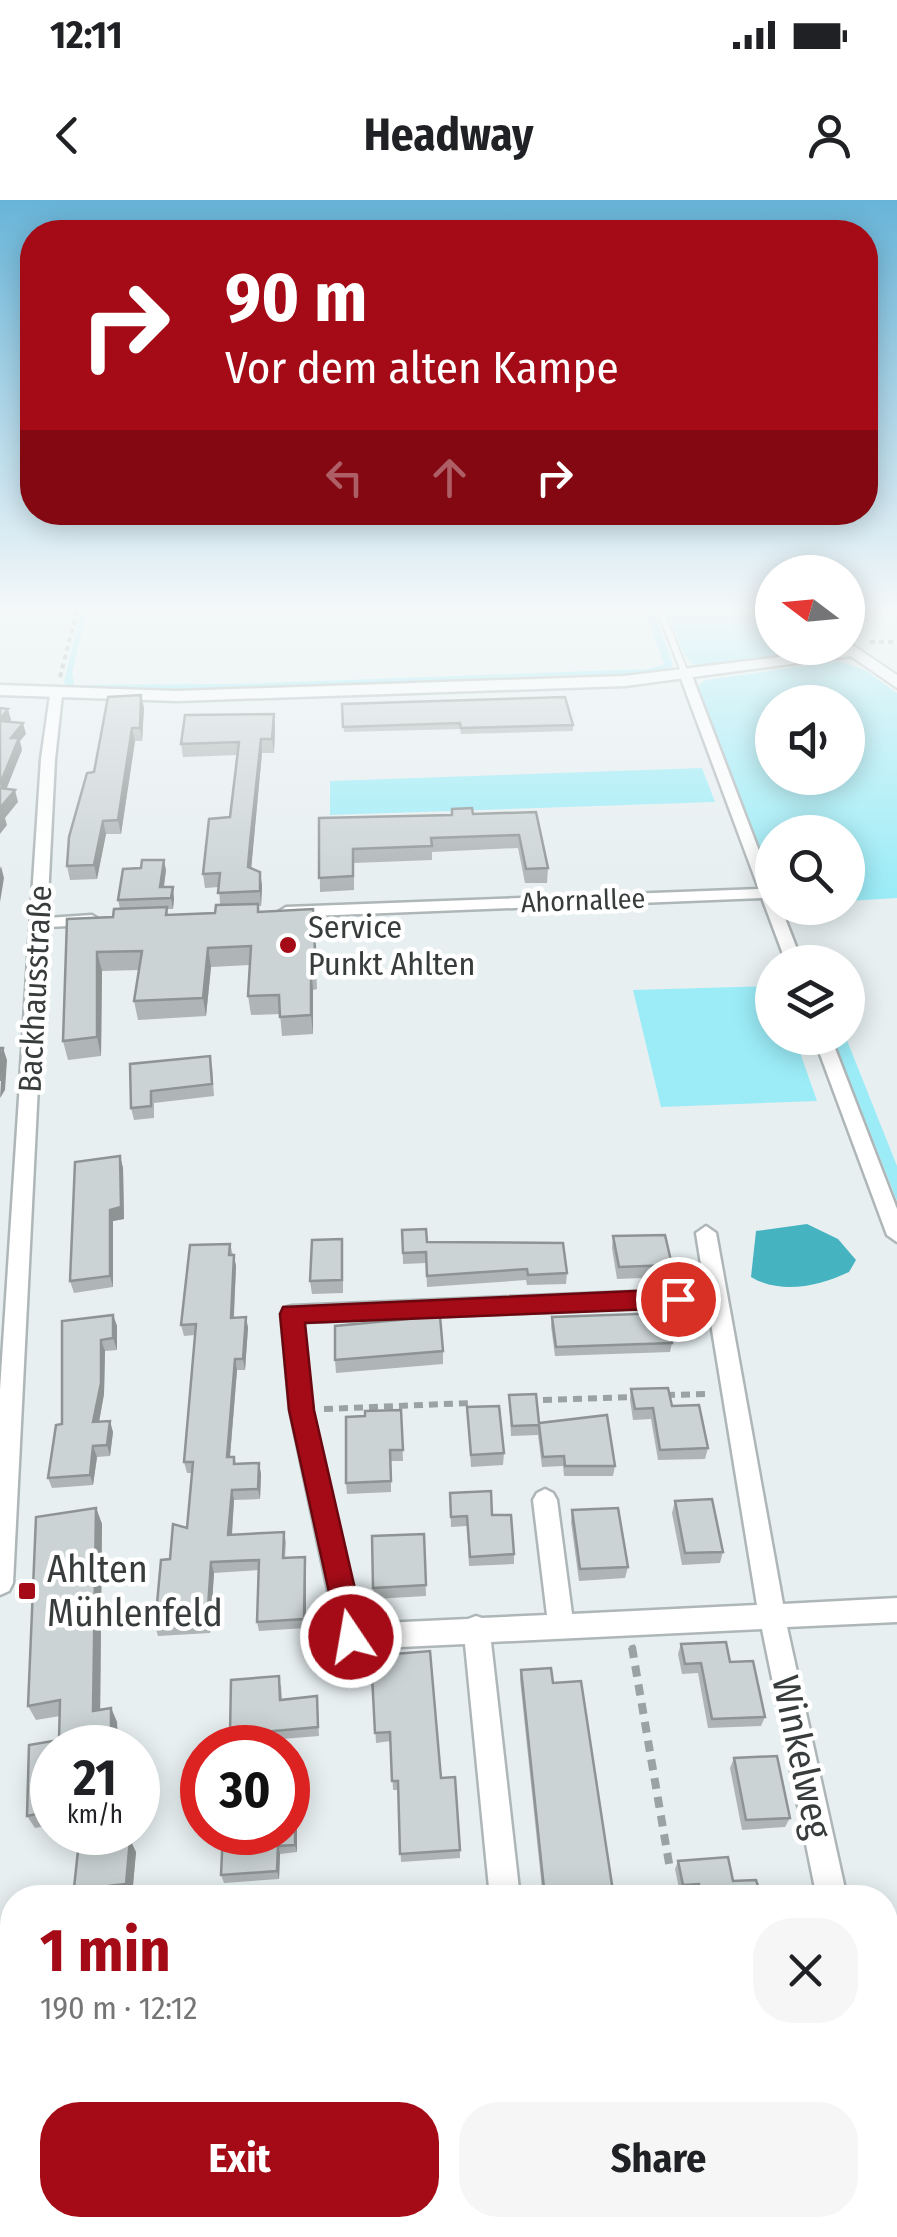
<!DOCTYPE html>
<html lang="en">
<head>
<meta charset="utf-8">
<style>
	body { margin:0; font-family:"Fira Sans Condensed",sans-serif; background:#f6f6f6; color:#202124; height:100vh; display:flex; flex-direction:column; font-size:38px; white-space:nowrap }
	* { box-sizing:border-box; margin:0 }
	p { font-size:32px; color:#757577 }
	.icon { flex:none; width:55px; height:55px; fill:none; stroke:currentColor; stroke-width:2; stroke-linecap:round; stroke-linejoin:round }
	.map { position:relative; flex:1; overflow:hidden }
	.panel { position:absolute; left:0px; top:1685px; width:898px; height:352px; display:flex; flex-direction:column; background:#fff; border-radius:40px 40px 0 0; box-shadow:0 5px 25px #0003 }
	.panel>* { flex:none }
	.guide { position:absolute; left:20px; top:20px; width:858px; height:305px; border-radius:40px; box-shadow:0 5px 25px #0003; background:#a40b17; color:#fff; overflow:hidden }
	.needle { width:65px; rotate:286deg }
	.fabs { position:absolute; left:755px; top:355px; display:grid; gap:20px }
	.fabs a { display:grid; place-items:center; width:110px; height:110px; border-radius:50%; background:#fff; box-shadow:0 5px 25px #0003; font-size:50px }
	.speed { position:absolute; left:30px; top:1525px; display:flex; gap:20px; font-size:50px; font-weight:700; text-align:center }
	.speed>* { display:grid; place-content:center; width:130px; height:130px; border-radius:50%; background:#fff; box-shadow:0 5px 25px #0003; line-height:1 }
	.speed small { font-size:25px; font-weight:400 }
	.speed .limit { border:15px solid #d22; background:#fff; color:#111 }
	.pin { position:absolute; display:grid; place-items:center; width:85px; height:85px; color:#fff; margin:-42px; border:5px solid #fff; border-radius:50%; box-shadow:0 2px 10px #0007 }
	.me { position:absolute; width:110px; margin:-55px; rotate:348deg; stroke-linejoin:round; filter:drop-shadow(0 0 8px #0008) }
	.turn { display:flex; align-items:center; gap:35px; height:210px; padding:0 40px; font-size:45px }
	.turn .icon { width:130px; height:130px; stroke-width:2.5 }
	.turn b { display:block; font-size:70px; line-height:85px }
	.lanes { display:flex; align-items:center; height:95px; padding:0 40px; background:#0003; justify-content:center; gap:50px; direction:ltr }
	.lanes .off { opacity:.35 }
	.round { display:grid; place-items:center; flex:none; width:105px; height:105px; border-radius:40px; background:#f6f6f6 }
	.headline { display:flex; align-items:center; justify-content:space-between; height:170px; padding:0 40px }
	h1 { font-size:60px; font-weight:700; line-height:75px; color:#a40b17 }
	.action { display:flex; gap:20px; margin-top:auto; padding:20px 40px }
	.action a { flex:1; height:115px; border-radius:40px; background:#a40b17; color:#fff; font-size:40px; font-weight:700; line-height:115px; text-align:center }
	.action a+a { background:#f6f6f6; color:#202124 }
	.status { display:flex; justify-content:space-between; align-items:center; height:70px; padding:0 50px; background:#fff; direction:ltr }
	.status svg { height:28px; fill:currentColor }
	header { display:flex; justify-content:space-between; align-items:center; height:130px; padding:0 40px; background:#fff; font-size:45px; font-weight:700 }
	.map>svg:first-child { display:block }
	.green { fill:#9becf7; fill-rule:evenodd }
	.water { fill:#46b3c0 }
	.lines { fill:none; stroke-linecap:round; stroke-linejoin:round }
	.service-casing { stroke:#aeb6b7; stroke-width:10 }
	.minor-casing { stroke:#aeb6b7; stroke-width:5 }
	.tertiary-casing { stroke:#aeb6b7; stroke-width:5 }
	.secondary-casing { stroke:#aeb6b7; stroke-width:4 }
	.path-far2 { stroke:#9ba2a3; stroke-width:4; stroke-dasharray:5 4; stroke-linecap:butt }
	.path-far1 { stroke:#9ba2a3; stroke-width:6; stroke-dasharray:9 6; stroke-linecap:butt }
	.path { stroke:#9ba2a3; stroke-width:8; stroke-dasharray:11 8; stroke-linecap:butt }
	.service { stroke:#fff; stroke-width:6 }
	.minor { fill:#fff; fill-rule:evenodd }
	.tertiary { fill:#fff; fill-rule:evenodd }
	.secondary { fill:#fff; fill-rule:evenodd }
	.wall { fill:#afb5b6 }
	.shaded-wall { fill:#8e9494 }
	.building { fill:#cbd3d4; stroke:#8e9494; stroke-width:2.5 }
	.route { fill:#a40b17; stroke:#6b070f; stroke-width:2.5 }
	.poi-dot { fill:#a40b17; stroke:#fff; stroke-width:4 }
	.labels { text-anchor:middle; stroke-width:9; stroke-linejoin:round; paint-order:stroke }
	.far-street-label { font-size:28px; fill:#383c3c; stroke:#fff }
	.poi-label { font-size:32px; fill:#383c3c; stroke:#fff; text-anchor:start }
	.street-label { font-size:32px; fill:#383c3c; stroke:#fff }
	.near-poi-label { font-size:38px; fill:#383c3c; stroke:#fff; text-anchor:start }
	.near-street-label { font-size:38px; fill:#383c3c; stroke:#fff }
</style>
</head>
<body>
<div class="status"><b>12:11</b><svg viewBox="0 0 49 12"><path d="M0 12V9h3v3zM5 12V6h3v6zM10 12V3h3v9zM15 12V0h3v12zM26 1h20v11H26zM47 4h2v5h-2z"/></svg></div>
<header><svg class="icon" aria-label="back" viewBox="0 0 24 24"><path d="M15 5l-7 7 7 7"/></svg>Headway<svg class="icon" aria-label="person" viewBox="0 0 24 24"><circle cx="12" cy="8" r="4"/><path d="M4 21q1-7 8-7t8 7"/></svg></header>
<div class="map">
<svg width="897" height="2037" viewBox="0 0 897 2037">
	<rect width="100%" height="100%" fill="#e7eff1"/>
	<g class="green">
		<polygon points="82,407 88,407 72,472 74,485 237,484 648,469 664,464 644,407 653,407 673,465 668,472 129,492 68,489 64,482"/>
		<polygon points="665,407 772,407 772,448 797,448 770,457 696,466 685,456"/>
		<path d="M838 461 865 470 897 493V698L848 701V632H772V683L699 492V485L706 480ZM772 502H848V578H772Z"/>
		<polygon points="702,568 715,602 330,615 330,581"/>
		<polygon points="772,786 772,838 795,838 817,901 661,907 633,790"/>
		<polygon points="833,838 846,838 897,966 897,1001"/>
	</g>
	<path class="water" d="M807 1024 838 1039 856 1060 849 1072C819 1086 781 1095 751 1077L756 1031Z"/>
	<g class="lines">
		<defs>
			<polyline id="service" points="659,407 686,476"/>
			<g id="minor">
				<polygon points="686,472 692,476 772,685 772,708 781,708 802,762 786,762 762,698 286,717 278,712 286,707 759,689 680,476"/>
				<polygon points="56,491 62,495 55,559 47,718 92,715 100,720 92,725 46,727 13,1383 9,1391 0,1395 0,1190 41,559 50,495"/>
				<polygon points="814,838 831,838 897,1009 897,1042 887,1035"/>
				<path d="M706 1026 716 1033 783 1404 897 1398V1422L787 1427 847 1698H817L762 1429 491 1442 520 1698H490L465 1444 357 1449 335 1472 326 1476 317 1472 313 1463 317 1454 337 1433 290 1210 281 1114 284 1108 292 1106 705 1089 696 1033ZM708 1105 757 1405 572 1414 557 1300 553 1293 545 1289 537 1293 533 1300 547 1415 482 1418 476 1416 468 1419 361 1424 312 1210 303 1122Z"/>
				<polygon points="885,1923 897,1929 897,2013 885,2008"/>
				<polygon points="524,2025 558,2025 560,2037 526,2037"/>
			</g>
			<polygon id="tertiary" points="854,448 859,449 859,455 625,486 177,501 0,495 0,485 177,491 625,476"/>
			<polygon id="secondary" points="848,442 897,475 897,488 842,450"/>
		</defs>
		<use href="#service" class="service-casing"/>
		<use href="#minor" class="minor-casing"/>
		<use href="#tertiary" class="tertiary-casing"/>
		<use href="#secondary" class="secondary-casing"/>
		<g class="path-far2">
			<polyline points="870,442 897,442"/>
			<polyline points="60,477 78,407"/>
		</g>
		<g class="path-far1">
			<polyline points="666,1195 710,1194"/>
			<polyline points="543,1200 635,1197"/>
			<polyline points="324,1209 471,1203"/>
			<polyline points="632,1445 633,1449"/>
		</g>
		<g class="path">
			<polyline points="632,1447 670,1669"/>
			<polyline points="731,2025 733,2037"/>
		</g>
		<use href="#service" class="service"/>
		<use href="#minor" class="minor"/>
		<use href="#tertiary" class="tertiary"/>
		<use href="#secondary" class="secondary"/>
	</g>
	<g class="wall">
		<polygon points="141,495 144,508 142,541 135,541 121,634 106,634 97,679 70,680 67,666 94,572"/>
		<polygon points="342,504 573,525 573,531 461,534 460,529 344,532"/>
		<polygon points="274,514 275,527 274,553 262,553 251,668 260,672 262,686 261,706 259,706 259,712 313,709 317,789 313,790 313,834 282,836 280,814 251,815 248,796 250,765 211,767 206,816 138,820 134,801 139,770 102,771 101,856 68,860 63,841 67,719 113,717 120,709 118,700 166,670 164,687 174,698 173,709 167,709 168,715 215,713 220,705 219,687 205,688 203,674 230,617 238,555 183,557 181,544"/>
		<polygon points="536,612 548,668 547,683 525,683 518,648 432,652 432,660 354,663 354,690 320,692 319,618"/>
		<polygon points="130,864 212,867 214,896 154,903 154,918 134,920 131,908"/>
		<polygon points="120,956 123,968 124,1019 113,1021 113,1087 74,1093 70,1081"/>
		<polygon points="402,1030 427,1042 567,1073 566,1084 527,1085 526,1080 427,1087 426,1063 403,1064"/>
		<polygon points="613,1036 672,1065 669,1077 617,1079 612,1048"/>
		<polygon points="230,1044 236,1066 234,1118 246,1117 248,1128 245,1170 237,1170 230,1257 234,1257 236,1264 259,1263 261,1274 260,1299 234,1300 232,1335 284,1332 286,1342 285,1358 306,1367 306,1428 259,1431 257,1422 259,1370 214,1373 210,1433 158,1436 155,1426 170,1359 187,1328 192,1273 187,1273 184,1262 195,1135 184,1136 181,1125"/>
		<polygon points="343,1051 343,1093 312,1094 310,1081"/>
		<polygon points="113,1115 117,1126 117,1150 105,1151 104,1194 99,1222 113,1232 110,1256 97,1257 93,1285 52,1288 48,1278 62,1224"/>
		<polygon points="552,1117 672,1143 670,1152 555,1156 551,1126"/>
		<polygon points="443,1151 443,1164 336,1173 335,1160"/>
		<polygon points="631,1189 672,1206 708,1248 705,1259 658,1260 651,1219 633,1220 630,1200"/>
		<polygon points="509,1195 539,1223 615,1266 613,1276 564,1276 563,1266 542,1267 538,1235 511,1236"/>
		<polygon points="467,1207 504,1253 503,1265 471,1267"/>
		<polygon points="401,1210 403,1261 391,1261 391,1292 347,1294 346,1283 365,1216"/>
		<polygon points="450,1293 492,1315 514,1354 514,1364 469,1366 467,1326 451,1327"/>
		<polygon points="675,1301 723,1352 720,1363 682,1365 672,1313"/>
		<polygon points="96,1308 102,1324 100,1510 111,1508 117,1522 118,1548 52,1548 52,1625 35,1628 27,1616 29,1545 59,1540 60,1516 36,1520 28,1506 36,1317"/>
		<polygon points="572,1310 628,1367 625,1378 579,1381 571,1322"/>
		<polygon points="424,1334 426,1396 374,1399 373,1388"/>
		<polygon points="681,1444 730,1462 765,1517 761,1526 708,1528 698,1473 682,1474 678,1454"/>
		<polygon points="371,1456 441,1578 460,1650 460,1658 401,1662 398,1590 393,1590 391,1541 376,1543"/>
		<polygon points="521,1470 553,1483 614,1698 543,1698 520,1479"/>
		<polygon points="281,1485 282,1499 317,1496 319,1536 233,1543 230,1535"/>
		<polygon points="734,1558 790,1618 785,1627 742,1630 730,1568"/>
		<polygon points="297,1606 297,1652 280,1654 279,1679 224,1683 221,1675"/>
		<polygon points="107,1632 107,1638 136,1652 132,1696 116,1698 74,1688"/>
		<polygon points="678,1661 733,1681 762,1698 697,1698 696,1691 680,1693 675,1669"/>
		<polygon points="580,2025 660,2025 662,2037 581,2037"/>
		<polygon points="764,2025 846,2025 848,2037 766,2037"/>
	</g>
	<g class="shaded-wall">
		<polygon points="141,495 144,508 142,541 140,528"/>
		<polygon points="8,509 11,520 1,532 0,519"/>
		<polygon points="274,514 275,527 274,553 272,539"/>
		<polygon points="23,523 26,534 20,541 22,550 2,600 0,584 11,538"/>
		<polygon points="132,528 135,541 121,634 118,620"/>
		<polygon points="261,539 262,553 250,681 248,667"/>
		<polygon points="15,590 18,602 5,618 7,625 0,634 0,608"/>
		<polygon points="103,621 106,634 97,679 94,665"/>
		<polygon points="164,660 166,670 162,698 160,687"/>
		<polygon points="1,666 4,678 0,702 0,669"/>
		<polygon points="260,672 262,686 261,706 260,691"/>
		<polygon points="173,687 174,698 173,709 171,698"/>
		<polygon points="208,748 211,767 206,816 203,798"/>
		<polygon points="97,752 102,771 101,856 97,837"/>
		<polygon points="311,771 313,790 313,834 311,815"/>
		<polygon points="3,848 7,860 5,890 0,898"/>
		<polygon points="120,956 123,968 124,1019 113,1021 113,1087 110,1076 110,1010"/>
		<polygon points="234,1055 236,1066 233,1129 231,1118"/>
		<polygon points="113,1115 117,1126 117,1150 113,1138"/>
		<polygon points="246,1117 248,1128 245,1170 243,1159"/>
		<polygon points="101,1140 105,1151 104,1194 97,1233 93,1222"/>
		<polygon points="235,1159 237,1170 229,1268 227,1257"/>
		<polygon points="110,1221 113,1232 110,1256 107,1245"/>
		<polygon points="93,1246 97,1257 93,1285 90,1275"/>
		<polygon points="259,1263 261,1274 260,1299 258,1289"/>
		<polygon points="232,1290 234,1300 231,1346 228,1335"/>
		<polygon points="96,1308 102,1324 100,1525 93,1511"/>
		<polygon points="305,1357 306,1367 306,1428 304,1419"/>
		<polygon points="211,1362 214,1373 210,1433 207,1424"/>
		<polygon points="111,1508 117,1522 118,1548 115,1548 111,1540"/>
		<polygon points="295,1598 297,1606 297,1652 295,1645"/>
		<polygon points="130,1639 136,1652 132,1696 126,1684"/>
		<polygon points="278,1646 280,1654 279,1679 277,1671"/>
		<polygon points="109,1686 116,1697 116,1698 107,1698"/>
		<rect x="73" y="2025" width="9" height="12"/>
	</g>
	<g class="building">
		<polygon points="141,495 140,528 132,528 118,620 103,621 94,665 67,666 69,637 87,573 94,572 108,497"/>
		<polygon points="565,497 573,525 461,528 460,523 343,527 342,504"/>
		<polygon points="0,508 8,509 0,519"/>
		<polygon points="274,514 272,539 261,539 250,643 248,667 260,672 260,691 218,693 220,673 203,674 209,619 230,617 239,542 181,544 185,515"/>
		<polygon points="0,521 23,523 11,538 19,538 0,584"/>
		<polygon points="0,588 15,590 0,608"/>
		<polygon points="472,608 473,614 536,612 548,668 526,669 519,635 431,638 432,646 353,649 353,676 319,678 319,618 452,615 452,609"/>
		<polygon points="142,660 164,660 160,687 173,687 171,698 118,700 123,669 141,668"/>
		<polygon points="258,704 258,712 313,709 316,771 311,771 311,815 280,817 279,795 248,796 251,746 208,748 203,798 134,801 142,751 97,752 97,837 63,841 67,719 113,717 114,709 167,707 166,715 215,713 216,705"/>
		<polygon points="0,848 3,848 0,881"/>
		<polygon points="210,856 212,884 151,891 151,906 131,908 130,864"/>
		<polygon points="120,956 121,1007 110,1010 110,1076 70,1081 75,962"/>
		<polygon points="426,1029 427,1042 563,1043 567,1073 528,1075 527,1069 427,1076 426,1052 403,1053 402,1030"/>
		<polygon points="665,1035 672,1065 619,1067 613,1036"/>
		<polygon points="342,1039 342,1080 310,1081 312,1040"/>
		<polygon points="230,1044 229,1055 234,1055 231,1118 246,1117 243,1159 235,1159 227,1257 234,1257 234,1264 259,1263 258,1289 232,1290 228,1335 284,1332 283,1358 305,1357 304,1419 257,1422 259,1360 211,1362 207,1424 155,1426 161,1360 170,1359 173,1324 187,1328 193,1262 184,1262 196,1124 181,1125 190,1045"/>
		<polygon points="666,1113 672,1143 556,1147 552,1117"/>
		<polygon points="113,1115 113,1138 101,1140 101,1183 93,1222 110,1221 107,1245 93,1246 90,1275 48,1278 56,1225 62,1224 62,1121"/>
		<polygon points="440,1116 443,1151 335,1160 335,1126"/>
		<polygon points="668,1188 672,1206 699,1205 708,1248 660,1250 653,1208 635,1209 631,1189"/>
		<polygon points="536,1194 539,1223 607,1215 615,1266 565,1266 564,1256 543,1257 539,1225 512,1226 509,1195"/>
		<polygon points="499,1206 504,1253 471,1255 467,1207"/>
		<polygon points="401,1210 403,1250 390,1250 391,1281 346,1283 346,1217 365,1216 365,1211"/>
		<polygon points="491,1291 492,1315 511,1315 514,1354 470,1357 467,1316 451,1317 450,1293"/>
		<polygon points="712,1299 723,1352 685,1353 675,1301"/>
		<polygon points="96,1308 93,1511 111,1508 111,1540 101,1541 101,1548 52,1548 52,1611 27,1616 29,1545 59,1540 60,1500 28,1506 36,1317"/>
		<polygon points="618,1308 628,1367 580,1369 572,1310"/>
		<polygon points="424,1334 426,1385 373,1388 372,1336"/>
		<polygon points="726,1442 730,1462 753,1461 765,1517 712,1519 701,1463 685,1464 681,1444"/>
		<polygon points="430,1451 441,1578 455,1577 460,1650 400,1654 398,1581 392,1581 390,1532 375,1533 371,1456"/>
		<polygon points="551,1468 553,1483 581,1481 614,1698 545,1698 521,1470"/>
		<polygon points="279,1476 280,1500 317,1496 318,1527 230,1535 231,1480"/>
		<polygon points="777,1556 790,1618 746,1620 734,1558"/>
		<polygon points="295,1598 295,1645 278,1646 277,1671 221,1675 223,1632 288,1632 288,1599"/>
		<polygon points="80,1632 99,1632 99,1637 130,1639 126,1684 109,1686 107,1698 55,1698 56,1690 74,1688"/>
		<polygon points="728,1657 733,1681 756,1680 762,1698 701,1698 699,1684 683,1685 678,1661"/>
		<polygon points="15,2025 73,2025 73,2037 14,2037"/>
		<polygon points="584,2025 660,2025 662,2037 586,2037"/>
		<polygon points="770,2025 846,2025 848,2037 772,2037"/>
		<polygon points="184,2032 184,2037 162,2037"/>
		<polygon points="375,2034 375,2037 348,2037"/>
	</g>
	<linearGradient id="sky" x2="0" y2="1"><stop stop-color="#67b4d8"/><stop offset="0.59" stop-color="#f4f8f9"/><stop offset="1" stop-color="#f4f8f9" stop-opacity="0"/></linearGradient>
	<rect width="897" height="693" fill="url(#sky)"/>
	<polygon class="route" points="678,1089 690,1099 678,1108 305,1123 314,1210 366,1437 362,1447 351,1451 341,1447 289,1210 280,1114 283,1107"/>
	<g class="poi-dot">
		<circle cx="288" cy="745" r="10"/>
		<rect x="17" y="1381" width="20" height="20" rx="5"/>
	</g>
	<g class="labels">
		<g class="far-street-label">
			<text transform="translate(583 700) rotate(-2)" y="10">Ahornallee</text>
		</g>
		<g class="poi-label">
			<text x="308" y="738">Service<tspan x="308" dy="37">Punkt Ahlten</tspan></text>
		</g>
		<g class="street-label">
			<text transform="translate(35 789) rotate(-87)" y="11">Backhausstraße</text>
		</g>
		<g class="near-poi-label">
			<text x="47" y="1382">Ahlten<tspan x="47" dy="44">Mühlenfeld</tspan></text>
		</g>
		<g class="near-street-label">
			<text transform="translate(802 1557) rotate(78)" y="13">Winkelweg</text>
		</g>
	</g>
</svg>
<div class="fabs">
<a><svg class="needle" viewBox="-14 -14 28 28"><path d="M0-13l5 13h-10z" fill="#e53935"/><path d="M0 13l5-13h-10z" fill="#757577"/></svg></a>
<a><svg class="icon" aria-label="sound" viewBox="0 0 24 24"><path d="M4 9h4l5-4v14l-5-4H4zM17 9q2 3 0 6"/></svg></a>
<a><svg class="icon" aria-label="search" viewBox="0 0 24 24"><circle cx="10" cy="10" r="6"/><path d="M15 15l6 6"/></svg></a>
<a><svg class="icon" aria-label="layers" viewBox="0 0 24 24"><path d="M12 4l9 5-9 5-9-5zM3 14l9 5 9-5"/></svg></a>
</div>
<div class="speed"><div>21<small>km/h</small></div><div class="limit">30</div></div>
<div class="pin" style="left:678px;top:1099px;background:#d93025"><svg class="icon" aria-label="arrive" viewBox="0 0 24 24"><path d="M6 21V4h12l-3 4 3 4H6"/></svg></div>
<svg class="me" style="left:351px;top:1437px" viewBox="-20 -20 40 40"><circle r="17" fill="#a40b17" stroke="#fff" stroke-width="3"/><path d="M0-11L8 9 0 5-8 9z" fill="#fff"/></svg>
<div class="guide">
<div class="turn"><svg class="icon" aria-label="right" viewBox="0 0 24 24"><path d="M7 20v-9h11M14 6l5 5-5 5"/></svg><div><b>90 m</b>Vor dem alten Kampe</div></div>
<div class="lanes"><svg class="icon off" aria-label="left" viewBox="0 0 24 24"><path d="M17 20v-9H6M10 6l-5 5 5 5"/></svg><svg class="icon off" aria-label="ahead" viewBox="0 0 24 24"><path d="M12 20V5M6 11l6-6 6 6"/></svg><svg class="icon" aria-label="right" viewBox="0 0 24 24"><path d="M7 20v-9h11M14 6l5 5-5 5"/></svg></div>
</div>
<section class="panel">
<div class="headline"><div><h1>1 min</h1><p>190 m · 12:12</p></div><a class="round"><svg class="icon" aria-label="close" viewBox="0 0 24 24"><path d="M6 6l12 12M18 6L6 18"/></svg></a></div>
<div class="action"><a>Exit</a><a>Share</a></div>
</section>
</div>
</body>
</html>
